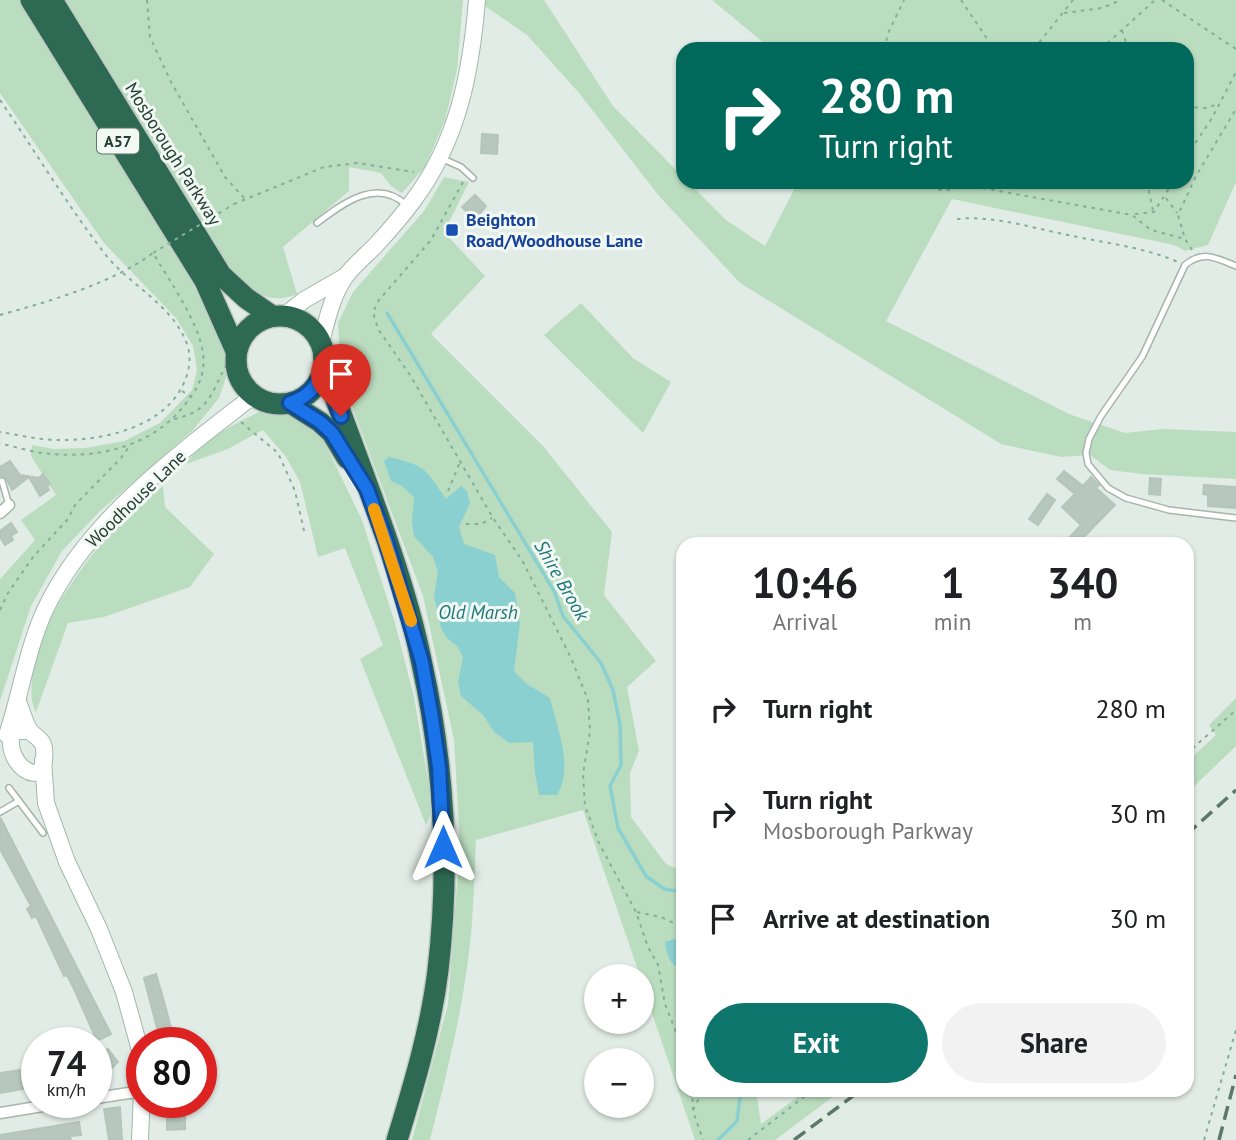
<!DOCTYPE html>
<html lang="en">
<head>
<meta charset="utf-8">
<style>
	body { margin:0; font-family:"PT Sans",sans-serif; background:#f2f2f2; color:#202124; height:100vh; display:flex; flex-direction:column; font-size:26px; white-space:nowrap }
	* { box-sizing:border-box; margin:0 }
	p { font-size:23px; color:#757577 }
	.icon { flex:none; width:38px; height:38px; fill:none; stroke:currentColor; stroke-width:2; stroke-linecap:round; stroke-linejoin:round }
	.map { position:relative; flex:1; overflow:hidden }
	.side { position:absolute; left:676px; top:537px; width:518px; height:560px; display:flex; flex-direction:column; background:#fff; border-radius:21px; box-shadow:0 2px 5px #0004 }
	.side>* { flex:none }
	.hud { position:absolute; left:676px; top:42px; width:518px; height:147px; border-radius:21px; box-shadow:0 2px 5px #0004; background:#00695c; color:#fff; overflow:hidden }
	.controls { position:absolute; left:584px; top:964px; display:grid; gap:14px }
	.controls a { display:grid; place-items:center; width:70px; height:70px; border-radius:50%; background:#fff; box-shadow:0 2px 5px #0004; font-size:35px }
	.speed { position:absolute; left:21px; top:1027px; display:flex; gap:14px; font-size:35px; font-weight:700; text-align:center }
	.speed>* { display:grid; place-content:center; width:91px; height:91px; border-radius:50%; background:#fff; box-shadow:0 2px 5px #0004; line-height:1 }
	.speed small { font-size:18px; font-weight:400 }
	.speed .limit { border:10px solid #d22; background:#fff; color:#111 }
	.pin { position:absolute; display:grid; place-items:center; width:60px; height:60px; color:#fff; margin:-72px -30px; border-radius:50% 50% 50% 0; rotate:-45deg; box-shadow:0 0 7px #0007 }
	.pin .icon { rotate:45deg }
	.me { position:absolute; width:77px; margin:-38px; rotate:0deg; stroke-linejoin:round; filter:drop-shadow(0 0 5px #0008) }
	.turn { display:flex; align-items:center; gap:24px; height:147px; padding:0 28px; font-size:32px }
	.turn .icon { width:91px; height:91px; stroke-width:2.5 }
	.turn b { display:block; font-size:49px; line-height:60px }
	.eta { display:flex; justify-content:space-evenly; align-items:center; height:119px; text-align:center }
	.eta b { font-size:42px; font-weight:600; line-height:49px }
	.action { display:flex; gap:14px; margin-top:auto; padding:14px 28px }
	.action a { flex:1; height:80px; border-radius:42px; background:#0f766e; color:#fff; font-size:28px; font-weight:600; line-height:80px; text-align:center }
	.action a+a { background:#f2f2f2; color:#202124 }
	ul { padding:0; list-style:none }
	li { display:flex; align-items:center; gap:21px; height:105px; padding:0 28px }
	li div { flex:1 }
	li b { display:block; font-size:26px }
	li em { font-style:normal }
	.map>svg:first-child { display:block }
	.green { fill:#bbddbf }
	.water { fill:#8ad0d0 }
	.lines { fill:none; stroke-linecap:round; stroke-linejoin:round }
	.stream { stroke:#8ad0d0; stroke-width:3.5 }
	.building { fill:#b7c7be; stroke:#b4c5bc; stroke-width:2 }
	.lane-casing { stroke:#a5b4ac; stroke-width:8 }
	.street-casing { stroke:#a5b4ac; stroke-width:13 }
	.secondary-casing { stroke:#a0b8ac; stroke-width:18 }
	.highway-casing { stroke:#c1c9c5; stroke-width:24 }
	.path { stroke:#83af9a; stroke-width:2; stroke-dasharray:3.5 5; stroke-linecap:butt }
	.lane { stroke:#fff; stroke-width:5 }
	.street { stroke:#fff; stroke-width:10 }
	.secondary { stroke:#fff; stroke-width:16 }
	.highway { stroke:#2e6953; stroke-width:21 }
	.rail { stroke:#5c786c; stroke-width:3.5; stroke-dasharray:14 7; stroke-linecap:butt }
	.path-bridge { stroke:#83af9a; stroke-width:2; stroke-dasharray:3.5 5; stroke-linecap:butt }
	.route-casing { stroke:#114b97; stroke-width:18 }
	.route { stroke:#1a73e8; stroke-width:12 }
	.slow { stroke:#f59e0b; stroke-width:12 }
	.transit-dot { fill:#1a4fb4; stroke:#f2f8f4; stroke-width:2.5 }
	.labels { text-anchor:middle; stroke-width:6; stroke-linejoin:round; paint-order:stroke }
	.shield { fill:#f2f8f4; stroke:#60756c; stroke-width:2 }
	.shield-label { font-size:16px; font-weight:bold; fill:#223d31 }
	.street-label { font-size:18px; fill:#223d31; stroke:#f2f8f4 }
	.transit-label { font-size:18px; font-weight:bold; fill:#164399; stroke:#f2f8f4; text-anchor:start }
	.water-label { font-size:19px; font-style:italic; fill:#1d7778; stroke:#f2f8f4 }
</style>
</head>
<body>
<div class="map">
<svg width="1236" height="1140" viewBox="0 0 1236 1140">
	<rect width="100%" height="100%" fill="#e2ece6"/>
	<g class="green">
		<polygon points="0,0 20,0 193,284 225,349 229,369 219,398 193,430 99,512 62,551 31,606 0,701 0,579 35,540 21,520 56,495 31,456 32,445 54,449 85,448 124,441 160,423 192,390 197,370 193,346 176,318 104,243 0,93"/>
		<path d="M64 0H463L457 70 445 120 425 167 402 193 391 186 381 173 349 167V191L283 247 297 294C266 306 254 290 229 273Z"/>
		<polygon points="485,0 544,0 613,106 682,176 682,182 688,182 726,220 765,246 798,182 1186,182 1186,49 771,49 712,0 1236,0 1236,182 1208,245 1185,251 1174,245 952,199 886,321 1069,414 1125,433 1163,429 1236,432 1236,479 1142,474 1110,470 1090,455 1061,457 1001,444 740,283 659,196 579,93 527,35 485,6"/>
		<path d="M444 177 469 182 444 232 485 276 431 334 543 446 612 532 604 595 656 661 627 687 639 751 630 773 631 817 666 864 682 871V1090H756L761 1124 807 1090H842L775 1140H695L642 984V976H640L583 810 476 840C474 887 473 934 465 981 457 1034 443 1088 430 1140H412L448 1004 460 844 454 740 423 596 348 396 340 357 338 323 353 292 424 211Z"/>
		<polygon points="581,303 633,358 671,382 643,433 544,335"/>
		<path d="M265 409H286L318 429 362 520 395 623 414 697 433 810 426 825 360 659 383 645 345 548 318 557 300 482 286 457 263 430 228 449 186 464C204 437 237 423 265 409Z"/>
		<path d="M163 486 165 507 214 554 190 587 104 617 68 623 36 712C22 690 43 630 56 608 72 581 92 553 113 529 127 513 146 499 163 486Z"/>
		<polygon points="1236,698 1236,746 1187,793 1187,762 1216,735 1209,725"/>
	</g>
	<g class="water">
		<path d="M389 457C426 466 425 468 446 499L461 486 467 491 470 503 459 527 464 544 495 555 499 577 515 593 520 623 514 671 527 684 550 698C557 727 574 768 557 795H539L535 773 533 742 509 743 494 732 484 716 461 696 458 682 463 657 457 646 447 638 441 628 434 596 438 572 433 557 414 536 412 522 414 497 402 486 391 481 384 461Z"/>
		<path d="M675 939H682V969C669 965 667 955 665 942Z"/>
	</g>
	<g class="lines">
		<g class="stream">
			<polyline points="387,313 554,591 563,616 601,663 613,690 620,725 621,765 610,786 618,828 646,876 664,889 682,892"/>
			<polyline points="718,1140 737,1121 741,1090"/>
		</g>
	</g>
	<g class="building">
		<polygon points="482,134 498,135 497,154 481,153"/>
		<polygon points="475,195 486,206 475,220 462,207"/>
		<polygon points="10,461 20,475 39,478 43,474 50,484 47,486 49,490 40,496 29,477 12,490 6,478 0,476 0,467"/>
		<polygon points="1064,471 1083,486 1091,477 1099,485 1096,488 1115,505 1077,544 1071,544 1067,540 1081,525 1062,507 1075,494 1057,479"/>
		<polygon points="1150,478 1161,479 1160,495 1149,494"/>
		<polygon points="1204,485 1236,487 1236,508 1208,506 1208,495 1203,494"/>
		<polygon points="1047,494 1055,500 1038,525 1029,519"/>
		<polygon points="11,523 17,532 11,536 13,540 5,545 0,537 0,531"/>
		<polygon points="0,817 111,1034 97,1041 74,989 67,975 64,976 36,916 32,918 27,909 31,906 0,849"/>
		<polygon points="156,974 165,1005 175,1043 161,1043 144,978"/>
		<polygon points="108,1049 118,1062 103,1077 96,1065 103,1059 100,1055"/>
		<polygon points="21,1070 21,1074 32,1072 34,1087 0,1093 0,1073"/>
		<polygon points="167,1102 185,1102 185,1129 167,1130"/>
		<polygon points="120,1107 122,1140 109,1140 104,1109"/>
		<polygon points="79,1122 81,1135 70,1136 71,1140 0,1140 0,1135"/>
	</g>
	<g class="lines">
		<defs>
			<g id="lane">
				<polyline points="443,159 461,167 473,178"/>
				<path d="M317 223C342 204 377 177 406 205"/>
				<path d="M1236 266C1216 258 1203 250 1185 265L1142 357 1101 416 1089 439 1086 453 1088 464 1108 488 1126 498 1169 510 1236 518"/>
				<polyline points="2,481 9,505"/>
				<polyline points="9,788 43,833"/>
				<polyline points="0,812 19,801"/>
			</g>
			<g id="street">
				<polyline points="0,513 9,505"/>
				<polyline points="96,1098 142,1091"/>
				<polyline points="0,1113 67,1102"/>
			</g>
			<g id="secondary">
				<polyline points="285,315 304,300 344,277"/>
				<path d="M321 342C327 320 332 296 345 277 353 266 365 256 375 246 388 232 401 217 413 201 458 141 471 73 477 0"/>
				<path d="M18 702C22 710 25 725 31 732 36 737 43 740 44 748 49 798 0 762 13 731H30"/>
				<path d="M7 735C22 691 28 640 51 598 96 514 179 454 253 396"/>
				<polyline points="43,760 46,803 67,862 99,929 124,992 140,1050 142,1091 140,1140"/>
			</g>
			<g id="highway">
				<polyline points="31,0 205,281 236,351"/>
				<polyline points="52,0 221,275 246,298 272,316"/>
				<circle cx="280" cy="360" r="44"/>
				<path d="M324 367C358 463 402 566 422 664 444 764 450 868 438 970 431 1028 414 1085 397 1140"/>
				<polyline points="290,403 320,422 332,433 347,458"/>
			</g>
		</defs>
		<use href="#lane" class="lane-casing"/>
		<use href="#street" class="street-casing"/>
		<use href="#secondary" class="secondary-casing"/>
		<use href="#highway" class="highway-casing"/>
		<g class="path">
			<polyline points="147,0 150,37 171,82 225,177 245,199"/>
			<polyline points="961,0 994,49"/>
			<polyline points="1162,0 1236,49"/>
			<polyline points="1064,13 1102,8 1121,0"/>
			<polyline points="1122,30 1128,49"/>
			<polyline points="884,49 889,31 904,0"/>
			<polyline points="1034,49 1073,0"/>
			<polyline points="1101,49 1155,0"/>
			<path d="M0 100C35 151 67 205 105 254 129 285 172 304 187 344 192 358 189 372 183 385 162 428 102 441 58 440 39 440 19 435 0 432"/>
			<polyline points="1186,107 1206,108 1218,104"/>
			<polyline points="1186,157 1212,118 1236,72"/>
			<polyline points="463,182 431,240 379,300 373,312 378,329 410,375 493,518 522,560 571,658 588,700 590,731 583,774 585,806 599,843 636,912 648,947 658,965 665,1004 682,1047"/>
			<path d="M923 182C941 194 950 192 969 182"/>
			<polyline points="977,182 982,188 1132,215 1151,230 1185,239"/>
			<polyline points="1147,182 1153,211"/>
			<polyline points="1166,198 1177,213"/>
			<polyline points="234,204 324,167 357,163 414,172"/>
			<polyline points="1135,214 1154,212 1173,182"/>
			<path d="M957 219C993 215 1032 228 1068 235 1104 243 1144 247 1178 262"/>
			<polyline points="1192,250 1185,239 1178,215 1196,176 1236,109"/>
			<path d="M0 315C50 301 111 284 153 253 169 280 200 324 203 354 206 376 196 391 183 407 150 448 93 460 42 453 28 451 14 446 0 444"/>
			<polyline points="182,391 191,397"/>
			<path d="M174 419C211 411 210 394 227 364"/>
			<polyline points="241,422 278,453 295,491 305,535"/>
			<polyline points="448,491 460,462"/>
			<polyline points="466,524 481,524 492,518"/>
			<polyline points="0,610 8,593 33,557 68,519 75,505 121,458 131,444"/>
			<polyline points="1186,754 1236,710"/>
			<polyline points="637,912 661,917 682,927"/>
			<polyline points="692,1090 693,1111 703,1140"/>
			<polyline points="693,1110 703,1090"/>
			<polyline points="748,1140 813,1090"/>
			<polyline points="1204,1140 1236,1030"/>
		</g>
		<use href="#lane" class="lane"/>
		<use href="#street" class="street"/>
		<use href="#secondary" class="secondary"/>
		<use href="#highway" class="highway"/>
		<g class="rail">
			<polyline points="1186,835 1236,790"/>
			<polyline points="794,1140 861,1090"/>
			<polyline points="1219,1140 1236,1075"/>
		</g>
		<polyline class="path-bridge" points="153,253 234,204"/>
	</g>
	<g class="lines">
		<defs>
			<path id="route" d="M341 416 324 367C318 385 309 397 290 403L320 422 332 433 367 489 386 541 422 662 432 718 439 767 443 847"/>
		</defs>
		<use href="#route" class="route-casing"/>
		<use href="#route" class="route"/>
		<polyline class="slow" points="374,509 411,621"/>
	</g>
	<rect class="transit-dot" x="445" y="223" width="14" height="14" rx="3.5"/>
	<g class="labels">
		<rect class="shield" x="97" y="128.5" width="42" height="25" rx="5"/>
		<g class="shield-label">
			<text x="118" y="147">A57</text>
		</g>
		<g class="street-label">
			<text transform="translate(173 154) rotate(58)" y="6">Mosborough Parkway</text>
			<text transform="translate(136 499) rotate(-44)" y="6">Woodhouse Lane</text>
		</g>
		<g class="transit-label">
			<text x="466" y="226">Beighton<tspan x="466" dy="21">Road/Woodhouse Lane</tspan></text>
		</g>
		<g class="water-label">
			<text transform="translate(562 580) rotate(60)" y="7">Shire Brook</text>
			<text x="478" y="619">Old Marsh</text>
		</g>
	</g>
</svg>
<div class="controls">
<a>+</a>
<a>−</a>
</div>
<div class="speed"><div>74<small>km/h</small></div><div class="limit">80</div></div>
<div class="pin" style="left:341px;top:416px;background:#d93025"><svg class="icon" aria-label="arrive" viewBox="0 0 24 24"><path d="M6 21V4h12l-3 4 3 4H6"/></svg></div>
<svg class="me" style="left:443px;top:847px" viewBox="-20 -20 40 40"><path d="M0-17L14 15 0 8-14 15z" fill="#1a73e8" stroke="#fff" stroke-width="4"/></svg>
<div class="hud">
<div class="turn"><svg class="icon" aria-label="right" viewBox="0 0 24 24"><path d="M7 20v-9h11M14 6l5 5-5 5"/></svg><div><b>280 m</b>Turn right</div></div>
</div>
<section class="side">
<div class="eta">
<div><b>10:46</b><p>Arrival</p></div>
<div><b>1</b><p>min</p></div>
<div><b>340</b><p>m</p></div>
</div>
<ul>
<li><svg class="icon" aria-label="right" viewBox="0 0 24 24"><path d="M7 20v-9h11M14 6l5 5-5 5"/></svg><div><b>Turn right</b></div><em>280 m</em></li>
<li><svg class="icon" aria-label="right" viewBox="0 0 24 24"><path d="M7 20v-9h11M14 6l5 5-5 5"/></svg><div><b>Turn right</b><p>Mosborough Parkway</p></div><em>30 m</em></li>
<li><svg class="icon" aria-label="arrive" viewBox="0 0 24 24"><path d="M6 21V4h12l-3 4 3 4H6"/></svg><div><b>Arrive at destination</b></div><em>30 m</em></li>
</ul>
<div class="action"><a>Exit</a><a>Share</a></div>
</section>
</div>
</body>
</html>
